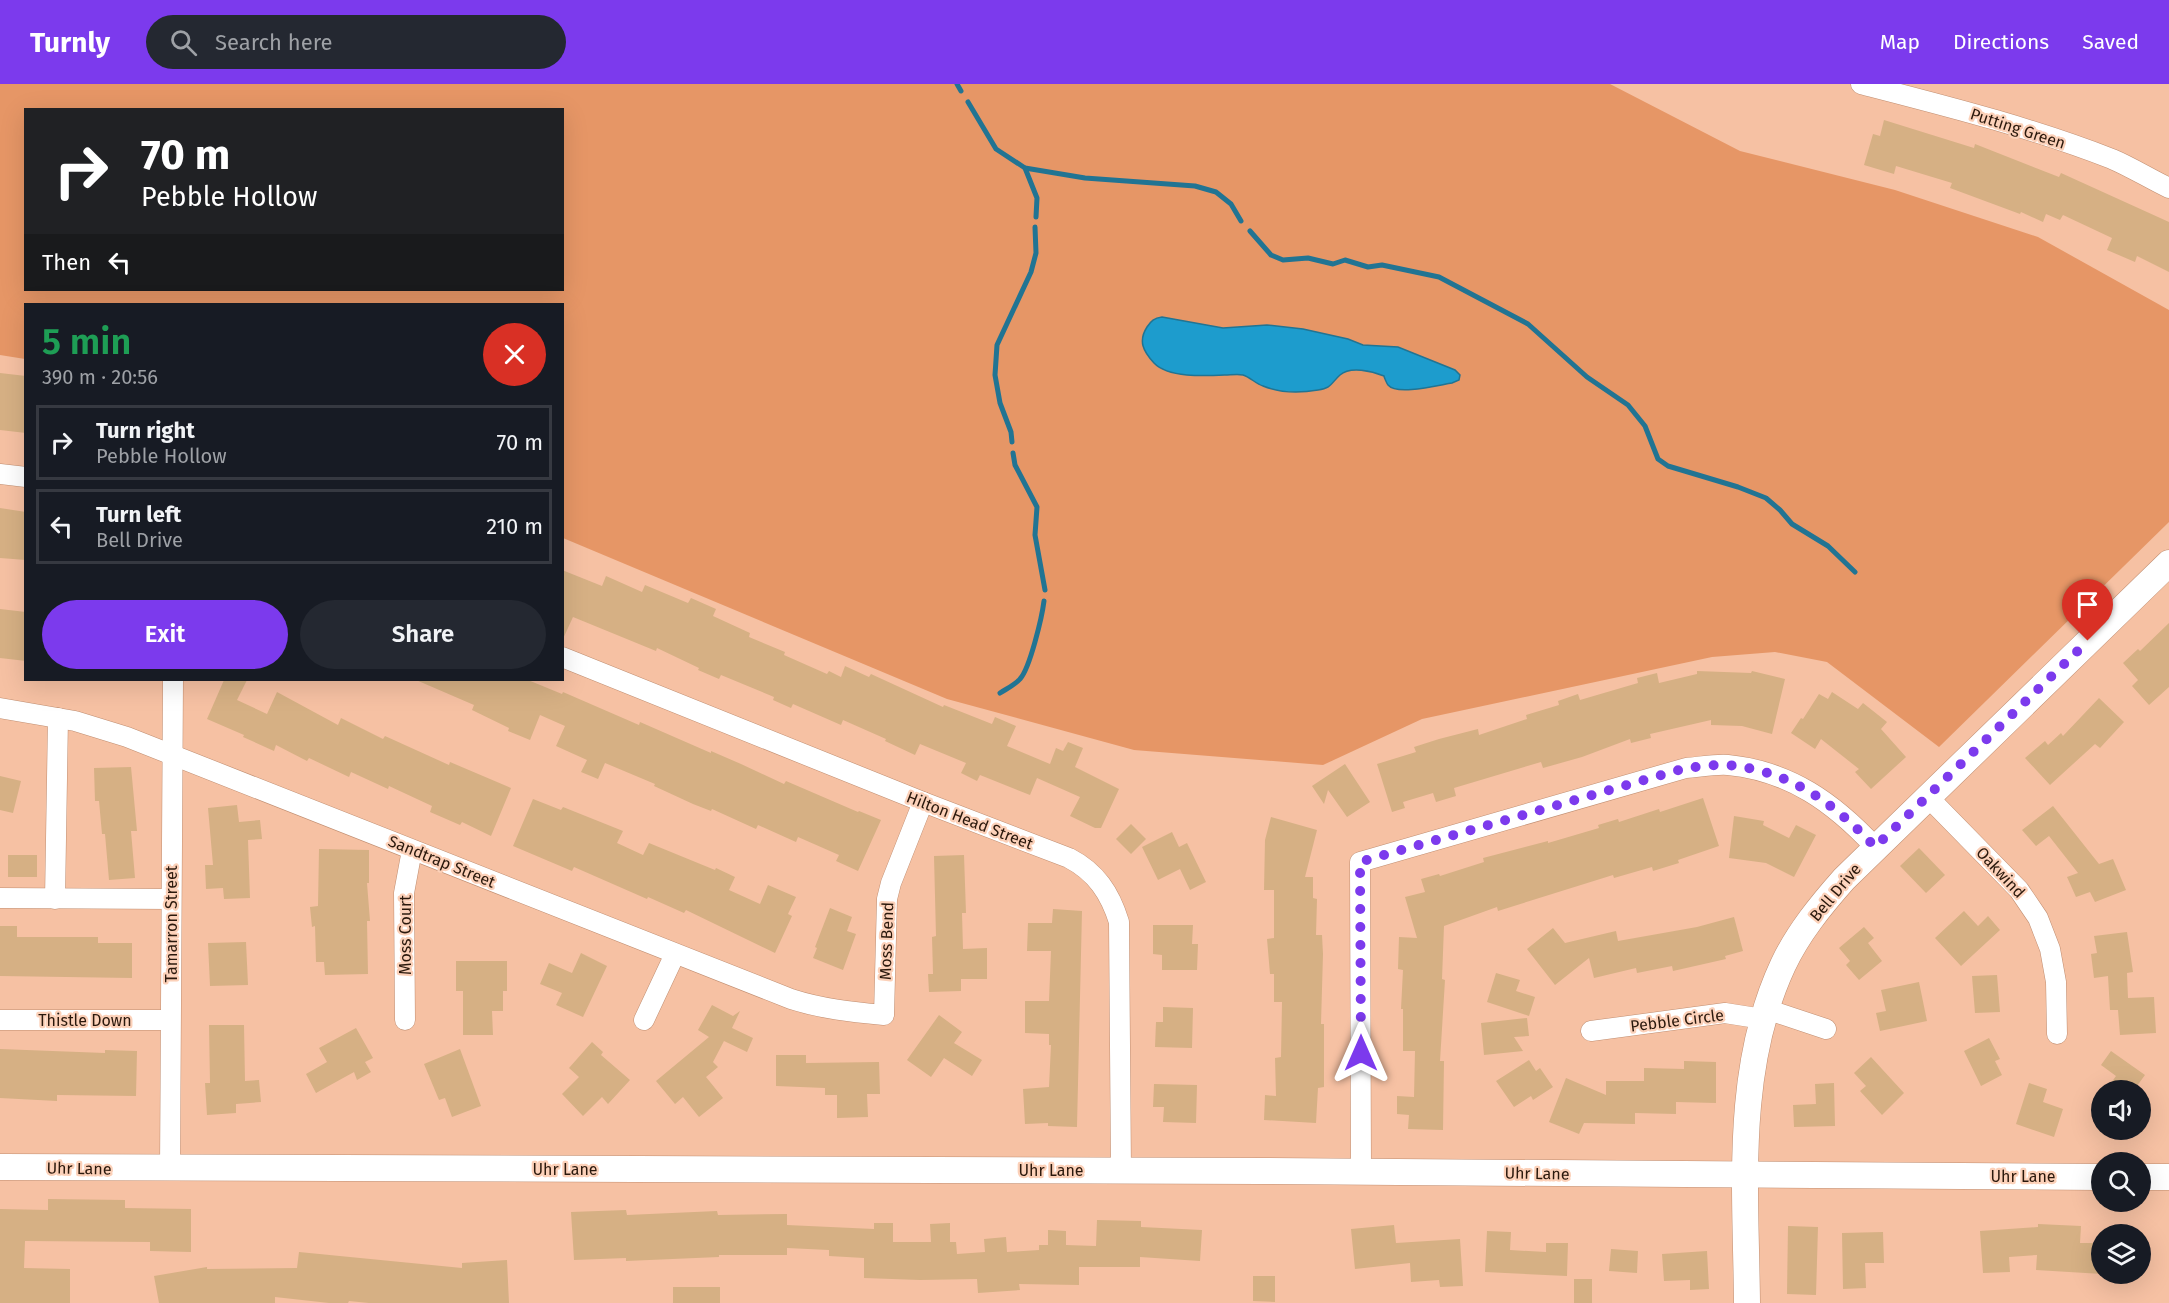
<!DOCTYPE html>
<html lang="en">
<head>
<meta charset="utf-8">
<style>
	body { margin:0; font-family:"Fira Sans",sans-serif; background:#242831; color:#f1f3f6; height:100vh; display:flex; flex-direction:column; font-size:22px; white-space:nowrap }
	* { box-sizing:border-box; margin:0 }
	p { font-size:20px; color:#9ea1a6 }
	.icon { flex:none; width:33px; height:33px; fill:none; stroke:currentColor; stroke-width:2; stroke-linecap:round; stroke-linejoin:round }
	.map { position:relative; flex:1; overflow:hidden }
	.drawer { position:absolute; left:24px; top:219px; width:540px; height:378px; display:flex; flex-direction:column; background:#171b24; border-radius:0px; box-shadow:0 6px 24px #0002 }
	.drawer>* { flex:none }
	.top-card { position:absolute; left:24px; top:24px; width:540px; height:183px; border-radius:0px; box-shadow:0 6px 24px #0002; background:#202124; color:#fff; overflow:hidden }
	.buttons { position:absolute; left:2091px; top:996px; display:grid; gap:12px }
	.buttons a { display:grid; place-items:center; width:60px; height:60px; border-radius:50%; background:#171b24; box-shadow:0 6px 24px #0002; font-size:30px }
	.pin { position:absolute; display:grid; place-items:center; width:51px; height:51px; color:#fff; margin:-62px -26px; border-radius:50% 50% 50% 0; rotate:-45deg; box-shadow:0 0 6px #0007 }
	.pin .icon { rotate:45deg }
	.me { position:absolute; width:66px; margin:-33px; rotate:0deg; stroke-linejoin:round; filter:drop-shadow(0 0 4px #0008) }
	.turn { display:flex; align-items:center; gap:21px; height:126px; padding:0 18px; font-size:27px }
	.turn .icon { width:78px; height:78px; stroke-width:2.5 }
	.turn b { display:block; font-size:42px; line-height:51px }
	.then { display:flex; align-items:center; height:57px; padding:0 18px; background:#0003; gap:12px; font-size:22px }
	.round { display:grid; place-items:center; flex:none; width:63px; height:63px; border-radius:32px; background:#242831 }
	.summary { display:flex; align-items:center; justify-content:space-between; height:102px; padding:0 18px }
	h1 { font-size:36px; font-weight:600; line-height:45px; color:#1e9e55 }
	.button { display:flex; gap:12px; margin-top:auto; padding:12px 18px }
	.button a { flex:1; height:69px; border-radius:36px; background:#7c3aed; color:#fff; font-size:24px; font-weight:600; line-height:69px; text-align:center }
	.button a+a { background:#242831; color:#f1f3f6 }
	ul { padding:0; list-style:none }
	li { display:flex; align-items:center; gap:18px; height:75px; margin:0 12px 9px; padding:0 6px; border:3px solid #363941; border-radius:0px }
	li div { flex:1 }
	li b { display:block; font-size:22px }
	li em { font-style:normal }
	header { display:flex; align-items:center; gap:36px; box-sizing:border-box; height:84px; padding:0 30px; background:#7c3aed; color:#fff }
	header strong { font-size:28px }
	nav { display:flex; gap:33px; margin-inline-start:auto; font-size:21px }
	.search { width:420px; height:54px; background:#242831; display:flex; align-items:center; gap:15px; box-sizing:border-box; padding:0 21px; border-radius:33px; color:#9ea1a6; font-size:22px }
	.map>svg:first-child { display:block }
	.green { fill:#e69666; fill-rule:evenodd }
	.water { fill:#1d9ccd; stroke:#217493; stroke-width:1.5 }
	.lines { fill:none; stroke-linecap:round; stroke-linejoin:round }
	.stream { stroke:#217493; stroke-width:5 }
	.building { fill:#d6b084 }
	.minor-casing { stroke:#c08e71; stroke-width:21 }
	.tertiary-casing { stroke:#c08e71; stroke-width:27 }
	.minor { stroke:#fff; stroke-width:20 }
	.tertiary { stroke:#fff; stroke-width:26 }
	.route { stroke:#7c3aed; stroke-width:10; stroke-dasharray:0 18 }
	.labels { text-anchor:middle; stroke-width:4.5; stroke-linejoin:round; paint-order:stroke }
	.street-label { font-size:16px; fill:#2a180c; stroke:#fcd1b9 }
</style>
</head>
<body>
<header>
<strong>Turnly</strong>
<div class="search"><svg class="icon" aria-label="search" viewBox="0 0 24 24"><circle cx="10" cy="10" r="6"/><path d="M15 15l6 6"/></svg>Search here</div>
<nav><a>Map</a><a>Directions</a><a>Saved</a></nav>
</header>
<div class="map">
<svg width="2169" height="1219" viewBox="0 0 2169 1219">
	<rect width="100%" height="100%" fill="#f6c1a3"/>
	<path class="green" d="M0 0H1610L1740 67 1895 106 2038 153 2169 226V438L1939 663 1827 578 1775 568 1712 573 1422 635 1323 681 1134 666 947 615 563 454 562 220H26L25 275 0 271ZM26 26H562V206H26Z"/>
	<path class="water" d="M1162 233 1223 244 1267 241 1303 245 1348 255 1363 261 1398 263 1455 286 1460 291 1459 296 1452 299C1439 301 1397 312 1388 301 1387 300 1384 293 1384 292 1372 287 1350 282 1340 291 1331 299 1332 304 1318 306 1301 309 1280 309 1263 302 1256 300 1250 293 1243 291 1238 290 1230 291 1225 291 1205 292 1168 294 1154 279 1143 267 1138 257 1147 243 1151 237 1154 234 1162 233Z"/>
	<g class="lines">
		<g class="stream">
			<polyline points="957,0 961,7"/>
			<polyline points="968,18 996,65 1025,84 1085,94 1195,102 1216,108 1231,120 1241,137"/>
			<polyline points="1025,84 1037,114 1036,133"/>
			<polyline points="1250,147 1271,171 1283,176 1308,174 1333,180 1345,176 1368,183 1382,181 1439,193 1528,240 1587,293 1628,321 1645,342 1658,375 1668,382 1738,403 1766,414 1780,426 1792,440 1828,462 1855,488"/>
			<polyline points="1012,358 1011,348 1000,319 995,291 997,261 1031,188 1036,169 1035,143"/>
			<polyline points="1013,369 1015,381 1037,423 1035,451 1045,506"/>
			<path d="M1000 609C1006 605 1015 601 1020 595 1030 584 1042 533 1044 517"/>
		</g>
	</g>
	<g class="building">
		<polygon points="1884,36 1974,64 1975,60 2059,93 2061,89 2169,138 2169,188 2137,172 2135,178 2107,166 2112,154 2063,131 2060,136 2046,130 2043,138 2021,128 2020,130 1950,104 1952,99 1896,82 1894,90 1864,81 1873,50 1880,52"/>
		<polygon points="0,289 26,292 26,349 0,346"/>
		<polygon points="0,424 26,428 26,476 0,474"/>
		<polygon points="562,486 602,502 606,492 642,508 645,501 688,519 691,514 716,525 713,532 750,549 749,553 785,568 784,571 827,590 829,587 841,593 845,582 869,593 871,590 943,623 944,621 992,640 995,633 1016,642 1007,662 1050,680 1056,664 1063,667 1068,658 1083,664 1075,683 1119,705 1101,744 1095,744 1070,732 1080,713 1037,694 1030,711 980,691 977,697 961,689 966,679 920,660 915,671 885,657 886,655 843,636 841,641 793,620 791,624 773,616 774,613 721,591 719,595 698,586 699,584 657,564 656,567 573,533 562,557"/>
		<polygon points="0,525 26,528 26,577 0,574"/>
		<polygon points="2169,539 2169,603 2149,621 2132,602 2138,596 2123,579 2138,565 2140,567"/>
		<polygon points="1697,587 1751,589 1752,587 1785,595 1772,650 1742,642 1711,641 1711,636 1650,650 1651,654 1631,659 1630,655 1582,673 1543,684 1541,678 1454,704 1456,712 1436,718 1433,709 1403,718 1405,724 1392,728 1377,680 1416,668 1414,663 1439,655 1478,645 1479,651 1527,635 1526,631 1559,621 1558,617 1578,610 1580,616 1638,599 1637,594 1657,589 1659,599 1697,590"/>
		<polygon points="224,596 247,596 237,616 267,630 277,608 338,641 341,634 383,655 385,652 449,681 450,678 511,704 491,752 462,738 460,741 430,728 432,722 389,702 388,705 351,688 349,693 309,674 307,677 276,661 274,667 243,653 244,651 207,635"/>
		<polygon points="416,596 528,596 562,610 563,608 639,641 640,638 711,669 711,667 741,680 784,700 786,697 858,728 859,727 881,736 858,787 836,777 839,771 798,753 796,758 758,741 756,745 712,725 711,727 693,720 654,702 655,700 605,679 598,695 581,688 587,676 556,662 565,642 540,631 530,656 508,647 509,644 472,626 474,621"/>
		<polygon points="1832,608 1858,625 1863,619 1887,638 1881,645 1906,673 1871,705 1855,688 1859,685 1821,655 1815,665 1791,649 1801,634 1803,635 1819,610 1828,615"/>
		<polygon points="2099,614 2124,638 2100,664 2095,660 2050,701 2025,674 2045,657 2048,661 2061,649 2063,652"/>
		<polygon points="1345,680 1370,718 1347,733 1328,706 1324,720 1312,702"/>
		<polygon points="131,683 137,747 131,747 135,794 109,796 105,750 102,750 99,717 95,717 94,684"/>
		<polygon points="0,692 21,697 13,729 0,726"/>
		<polygon points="1703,714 1719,762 1678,776 1679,779 1653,787 1652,783 1614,794 1613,791 1498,827 1497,823 1444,842 1442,895 1445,896 1440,977 1444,977 1443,1046 1408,1045 1409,1031 1397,1030 1397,1012 1414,1013 1415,967 1403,967 1403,925 1401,925 1403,886 1398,885 1399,853 1417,854 1405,813 1425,808 1421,795 1439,790 1440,792 1484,778 1483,774 1548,757 1548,759 1599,744 1598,741 1618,735 1619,738 1659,725 1660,728"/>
		<polygon points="533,715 561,726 563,723 623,747 617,759 643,771 649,759 715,786 716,784 735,793 729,806 760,820 768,801 796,813 788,830 792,832 775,869 686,826 684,829 648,813 647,815 574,783 572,787 513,762"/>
		<polygon points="237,721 239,738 260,736 262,755 248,756 250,814 224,815 223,804 206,805 205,781 213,781 208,724"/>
		<polygon points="2053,722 2099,780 2113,775 2126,806 2095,818 2090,808 2076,813 2067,793 2078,789 2049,752 2036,762 2022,746"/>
		<polygon points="1734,732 1764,737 1763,741 1789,754 1796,741 1816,751 1794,793 1766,779 1729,774"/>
		<polygon points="1271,733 1317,746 1305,793 1313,793 1313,814 1317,815 1316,851 1322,851 1323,870 1321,940 1324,940 1324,1003 1318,1004 1316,1039 1264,1036 1265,1011 1276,1012 1275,974 1281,973 1282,918 1274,918 1274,890 1270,890 1267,855 1274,854 1274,806 1264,806 1265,756"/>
		<polygon points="1131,740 1146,755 1131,770 1116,755"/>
		<polygon points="1172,748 1179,763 1187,759 1206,798 1190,806 1180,785 1158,796 1142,763"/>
		<polygon points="1919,764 1945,791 1926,809 1900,782"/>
		<polygon points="319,765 369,766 369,799 367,799 370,837 367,837 368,890 325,891 324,878 316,878 315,842 312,843 310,823 318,822"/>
		<rect x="8" y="771" width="29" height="22"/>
		<polygon points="964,771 966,829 962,829 963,865 987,864 987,895 961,895 961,907 929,908 928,890 933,890 932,853 936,852 934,772"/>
		<polygon points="830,824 852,833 847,847 856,850 843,886 813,874 817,864 815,863"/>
		<polygon points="1053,825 1082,827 1077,1043 1048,1042 1048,1039 1025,1040 1023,1005 1049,1003 1051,961 1049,961 1049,950 1025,949 1025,917 1049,917 1051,867 1027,867 1028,839 1052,839"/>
		<polygon points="1964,827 1978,842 1988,832 2000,846 1961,882 1935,854"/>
		<polygon points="1734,833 1743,867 1725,872 1726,875 1673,887 1672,882 1637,889 1636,884 1594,894 1589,874 1555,901 1527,865 1553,844 1565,859 1616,847 1618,857 1697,843"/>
		<polygon points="1153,841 1193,841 1192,860 1198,860 1197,886 1162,886 1162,871 1153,870"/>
		<polygon points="0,842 17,842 17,853 98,853 98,859 132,859 132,894 0,892"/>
		<polygon points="1864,843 1874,854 1868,859 1882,877 1859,896 1846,881 1850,877 1839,864"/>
		<polygon points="2127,848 2133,888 2127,889 2128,914 2154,913 2156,949 2120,951 2118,926 2110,926 2108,892 2094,894 2091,870 2097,869 2094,852"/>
		<polygon points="246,858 248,901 210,902 208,859"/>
		<polygon points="581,869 607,882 583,933 556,921 562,909 540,900 549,879 572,889"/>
		<polygon points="456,877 507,877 507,907 503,907 503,927 492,927 493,951 463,951 463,907 456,907"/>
		<polygon points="1496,889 1520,896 1516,907 1535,913 1529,932 1487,918"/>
		<polygon points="1997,891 2000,928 1975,929 1972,892"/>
		<polygon points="1919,898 1927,937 1880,947 1876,929 1886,927 1881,906"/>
		<polygon points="712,921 733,932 740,927 732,944 753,954 747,968 724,957 713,978 718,983 706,993 723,1014 699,1033 683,1013 675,1020 656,997 709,953 698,946"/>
		<polygon points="1163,923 1193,924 1192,964 1155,963 1156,938 1163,938"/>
		<polygon points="939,931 962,948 954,959 982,976 972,992 944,974 931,993 907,976"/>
		<polygon points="1527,934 1529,952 1514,953 1523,967 1484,971 1481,939"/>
		<polygon points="209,941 244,941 245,997 259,996 261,1018 236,1020 236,1029 207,1031 205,999 210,999"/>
		<polygon points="356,944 373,974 365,978 371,988 357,996 354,988 316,1009 306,990 327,978 319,964"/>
		<polygon points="1989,954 2000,975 1995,977 2002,991 1981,1002 1964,967"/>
		<polygon points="592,958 603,968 601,971 630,996 608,1020 602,1013 583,1032 562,1010 579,993 569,984"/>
		<polygon points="0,965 105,969 105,966 137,967 136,1012 57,1011 57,1017 0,1014"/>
		<polygon points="460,965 481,1022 452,1033 445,1014 439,1016 424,980"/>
		<polygon points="2111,967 2145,991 2134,1006 2106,1006 2116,992 2101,981"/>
		<polygon points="776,971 806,971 806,979 879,978 880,1010 867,1010 868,1033 837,1034 837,1011 825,1011 825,1004 776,1002"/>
		<polygon points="1871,973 1904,1009 1882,1031 1860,1007 1866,1002 1854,989"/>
		<polygon points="1529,976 1536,987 1540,984 1553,1003 1533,1016 1531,1012 1514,1023 1496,997"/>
		<polygon points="1684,977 1716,978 1716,1019 1676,1018 1676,1030 1635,1029 1635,1040 1584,1039 1579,1050 1549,1038 1566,994 1606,1011 1606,997 1644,997 1644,984 1684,985"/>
		<polygon points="1834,999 1835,1042 1794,1043 1793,1021 1816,1020 1815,1000"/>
		<polygon points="2029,999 2047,1005 2043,1018 2063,1025 2054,1053 2016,1040"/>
		<polygon points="1154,1000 1197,1001 1196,1039 1163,1038 1164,1023 1153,1023"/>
		<polygon points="48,1115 125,1116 125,1124 191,1125 191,1168 150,1167 150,1158 25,1157 24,1184 70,1185 70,1219 0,1219 0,1125 48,1126"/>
		<polygon points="626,1126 627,1131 717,1127 718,1131 787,1130 787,1141 874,1145 874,1139 893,1139 893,1158 931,1158 930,1140 950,1139 950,1158 956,1158 957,1170 985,1168 984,1155 1006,1153 1007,1168 1039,1166 1039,1161 1048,1161 1048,1146 1066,1147 1066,1161 1096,1162 1097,1136 1141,1137 1141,1143 1202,1146 1200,1177 1140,1173 1140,1183 1079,1183 1079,1201 1019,1200 1020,1206 978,1209 977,1195 920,1196 864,1194 864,1174 829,1172 829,1166 787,1164 787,1171 719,1171 719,1173 626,1177 626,1174 574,1176 571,1128"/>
		<polygon points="2038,1140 2081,1142 2080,1159 2102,1159 2102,1190 2036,1186 2037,1171 2009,1173 2010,1188 1983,1189 1980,1147 2038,1143"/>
		<polygon points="1394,1141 1396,1159 1460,1155 1463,1202 1440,1203 1439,1196 1411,1198 1410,1179 1355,1185 1351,1145"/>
		<polygon points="1788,1142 1818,1143 1816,1211 1787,1210"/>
		<polygon points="1487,1147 1511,1148 1510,1166 1546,1168 1546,1159 1568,1159 1567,1192 1485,1188"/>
		<polygon points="1883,1148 1884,1179 1865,1179 1866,1204 1843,1205 1842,1149"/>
		<polygon points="1611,1165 1638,1167 1637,1189 1609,1187"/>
		<polygon points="1707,1167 1709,1205 1690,1206 1690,1196 1664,1197 1662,1170"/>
		<polygon points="299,1168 462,1184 462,1179 507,1176 509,1219 369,1219 349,1217 348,1219 329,1219 275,1213 275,1219 159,1219 154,1192 207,1183 207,1185 297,1184"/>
		<polygon points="1253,1192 1275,1192 1275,1218 1253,1217"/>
		<rect x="1574" y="1195" width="18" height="24"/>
		<rect x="673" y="1203" width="47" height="16"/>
	</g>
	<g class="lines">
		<defs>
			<g id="minor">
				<path d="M1861 0C1946 22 2030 43 2112 75 2131 83 2150 95 2169 104"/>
				<polyline points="0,390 26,393"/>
				<path d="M562 573 923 718 1069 774C1096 788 1110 809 1119 838L1121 1086"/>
				<path d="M0 624 75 637 127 653 791 915C822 925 852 928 884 931L887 815 891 799 923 718"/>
				<polyline points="1927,712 2019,806 2038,834 2050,865 2056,898 2057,950"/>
				<polyline points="0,814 171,815"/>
				<polyline points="55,815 58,634"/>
				<polyline points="1766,925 1826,945"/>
				<polyline points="0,936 170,936"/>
				<polyline points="405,936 404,809 412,766"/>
				<polyline points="644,936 675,870"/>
				<polyline points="1591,947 1725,929 1763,935"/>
				<polyline points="170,1085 173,596"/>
				<path d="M1361 1087 1360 778 1686 684C1700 683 1715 680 1728 681 1790 687 1834 719 1875 763"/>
			</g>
			<g id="tertiary">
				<polyline points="0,1083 1263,1087 2102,1093"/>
				<polyline points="2140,1093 2169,1093"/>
				<path d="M1747 1219C1746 1106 1734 986 1783 881 1798 849 1821 821 1844 795L2169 479"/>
			</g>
		</defs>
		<use href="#minor" class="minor-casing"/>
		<use href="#tertiary" class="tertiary-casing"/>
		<use href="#minor" class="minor"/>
		<use href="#tertiary" class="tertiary"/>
	</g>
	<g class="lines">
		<path class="route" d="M1361 969 1360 778 1686 684C1700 683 1715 680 1728 681 1790 687 1834 719 1875 763L2088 557"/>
	</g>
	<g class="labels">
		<g class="street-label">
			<text transform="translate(2018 44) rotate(18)" y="6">Putting Green</text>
			<text transform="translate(970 736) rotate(21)" y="6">Hilton Head Street</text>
			<text transform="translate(442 777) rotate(22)" y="6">Sandtrap Street</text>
			<text transform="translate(2001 788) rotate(47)" y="6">Oakwind</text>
			<text transform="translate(1835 808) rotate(-50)" y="6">Bell Drive</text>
			<text transform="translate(171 840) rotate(-90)" y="6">Tamarron Street</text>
			<text transform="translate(405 851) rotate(-90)" y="6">Moss Court</text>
			<text transform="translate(886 857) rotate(-88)" y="6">Moss Bend</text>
			<text x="85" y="942">Thistle Down</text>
			<text transform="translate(1677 936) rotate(-7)" y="6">Pebble Circle</text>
			<text transform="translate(79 1084) rotate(1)" y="6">Uhr Lane</text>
			<text x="565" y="1091">Uhr Lane</text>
			<text x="1051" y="1092">Uhr Lane</text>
			<text transform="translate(1537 1089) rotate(1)" y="6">Uhr Lane</text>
			<text x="2023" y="1098">Uhr Lane</text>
		</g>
	</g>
</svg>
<div class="buttons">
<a><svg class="icon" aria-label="sound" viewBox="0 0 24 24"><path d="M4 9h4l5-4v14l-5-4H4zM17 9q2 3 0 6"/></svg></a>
<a><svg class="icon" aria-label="search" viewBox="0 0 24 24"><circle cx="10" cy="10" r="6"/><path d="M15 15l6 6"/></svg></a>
<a><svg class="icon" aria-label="layers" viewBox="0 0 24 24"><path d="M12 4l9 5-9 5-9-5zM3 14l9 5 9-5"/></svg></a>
</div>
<div class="pin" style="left:2088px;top:557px;background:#d93025"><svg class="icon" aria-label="arrive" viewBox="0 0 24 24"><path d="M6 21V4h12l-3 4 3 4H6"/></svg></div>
<svg class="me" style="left:1361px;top:969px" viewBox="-20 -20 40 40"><path d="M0-17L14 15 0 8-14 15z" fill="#7c3aed" stroke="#fff" stroke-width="4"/></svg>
<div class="top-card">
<div class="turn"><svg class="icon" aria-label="right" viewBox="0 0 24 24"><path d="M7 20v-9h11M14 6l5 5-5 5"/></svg><div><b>70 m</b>Pebble Hollow</div></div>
<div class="then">Then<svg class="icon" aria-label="left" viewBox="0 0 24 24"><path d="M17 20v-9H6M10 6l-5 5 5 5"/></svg></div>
</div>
<section class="drawer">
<div class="summary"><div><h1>5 min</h1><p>390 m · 20:56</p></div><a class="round" style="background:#d93025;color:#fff"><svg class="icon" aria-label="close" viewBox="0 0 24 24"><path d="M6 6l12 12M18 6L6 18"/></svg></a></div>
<ul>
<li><svg class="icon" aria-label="right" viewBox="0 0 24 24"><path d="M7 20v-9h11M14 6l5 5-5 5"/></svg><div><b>Turn right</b><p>Pebble Hollow</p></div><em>70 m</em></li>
<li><svg class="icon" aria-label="left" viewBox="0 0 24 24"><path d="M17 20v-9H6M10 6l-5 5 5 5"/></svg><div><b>Turn left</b><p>Bell Drive</p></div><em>210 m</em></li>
</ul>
<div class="button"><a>Exit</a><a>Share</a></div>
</section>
</div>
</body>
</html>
